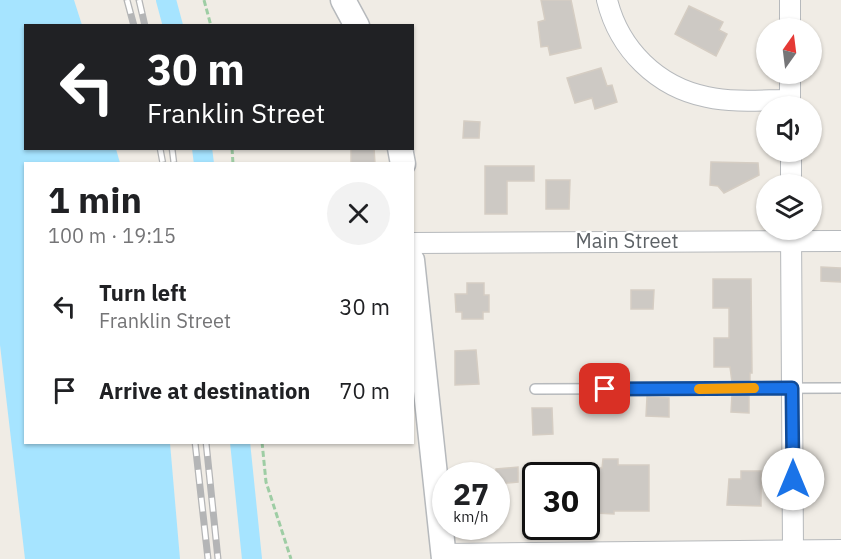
<!DOCTYPE html>
<html lang="en">
<head>
<meta charset="utf-8">
<style>
	body { margin:0; font-family:"IBM Plex Sans",sans-serif; background:#f2f2f2; color:#202124; height:100vh; display:flex; flex-direction:column; font-size:22px; white-space:nowrap }
	* { box-sizing:border-box; margin:0 }
	p { font-size:20px; color:#757577 }
	.icon { flex:none; width:33px; height:33px; fill:none; stroke:currentColor; stroke-width:2; stroke-linecap:round; stroke-linejoin:round }
	.map { position:relative; flex:1; overflow:hidden }
	.drawer { position:absolute; left:24px; top:162px; width:390px; height:282px; display:flex; flex-direction:column; background:#fff; border-radius:0px; box-shadow:0 2px 4px #0004 }
	.drawer>* { flex:none }
	.top-card { position:absolute; left:24px; top:24px; width:390px; height:126px; border-radius:0px; box-shadow:0 2px 4px #0004; background:#202124; color:#fff; overflow:hidden }
	.needle { width:39px; rotate:14deg }
	.controls { position:absolute; left:756px; top:18px; display:grid; gap:12px }
	.controls a { display:grid; place-items:center; width:66px; height:66px; border-radius:50%; background:#fff; box-shadow:0 2px 4px #0004; font-size:30px }
	.speed { position:absolute; left:432px; top:462px; display:flex; gap:12px; font-size:30px; font-weight:700; text-align:center }
	.speed>* { display:grid; place-content:center; width:78px; height:78px; border-radius:50%; background:#fff; box-shadow:0 2px 4px #0004; line-height:1 }
	.speed small { font-size:15px; font-weight:400 }
	.speed .limit { border:3px solid #111; border-radius:9px; background:#fff; color:#111 }
	.pin { position:absolute; display:grid; place-items:center; width:51px; height:51px; color:#fff; margin:-26px; border-radius:12px; box-shadow:0 3px 9px #0006 }
	.me { position:absolute; width:66px; margin:-33px; rotate:0deg; stroke-linejoin:round; filter:drop-shadow(0 0 4px #0008) }
	.turn { display:flex; align-items:center; gap:21px; height:126px; padding:0 24px; font-size:27px }
	.turn .icon { width:78px; height:78px; stroke-width:2.5 }
	.turn b { display:block; font-size:42px; line-height:51px }
	.round { display:grid; place-items:center; flex:none; width:63px; height:63px; border-radius:32px; background:#f2f2f2 }
	.headline { display:flex; align-items:center; justify-content:space-between; height:102px; padding:0 24px }
	h1 { font-size:36px; font-weight:700; line-height:45px }
	ul { padding:0; list-style:none }
	li { display:flex; align-items:center; gap:18px; height:84px; padding:0 24px }
	li div { flex:1 }
	li b { display:block; font-size:22px }
	li em { font-style:normal }
	.map>svg:first-child { display:block }
	.water { fill:#a6e4ff }
	.lines { fill:none; stroke-linecap:round; stroke-linejoin:round }
	.canal { stroke:#a6e4ff; stroke-width:20 }
	.building { fill:#cdc9c4; stroke:#d5cdc3; stroke-width:1.5 }
	.service-casing { stroke:#b6b9bc; stroke-width:12 }
	.minor-casing { stroke:#b6b9bc; stroke-width:22 }
	.tertiary-casing { stroke:#b6b9bc; stroke-width:27 }
	.path { stroke:#9ecda4; stroke-width:3; stroke-dasharray:6 3; stroke-linecap:butt }
	.service { stroke:#fff; stroke-width:9 }
	.minor { stroke:#fff; stroke-width:20 }
	.tertiary { stroke:#fff; stroke-width:24 }
	.rail-casing { stroke:#b4b5b6; stroke-width:7 }
	.rail { stroke:#fff; stroke-width:4.5; stroke-dasharray:14; stroke-linecap:butt }
	.route-casing { stroke:#114b97; stroke-width:15 }
	.route { stroke:#1a73e8; stroke-width:10 }
	.slow { stroke:#f59e0b; stroke-width:10 }
	.labels { text-anchor:middle; stroke-width:4.5; stroke-linejoin:round; paint-order:stroke }
	.street-label { font-size:20px; fill:#5d6266; stroke:#fff }
</style>
</head>
<body>
<div class="map">
<svg width="841" height="559" viewBox="0 0 841 559">
	<rect width="100%" height="100%" fill="#f0ece5"/>
	<polygon class="water" points="0,0 74,0 82,25 26,26 26,148 116,149 120,163 26,164 26,442 170,443 180,559 25,559 0,345"/>
	<g class="lines">
		<g class="canal">
			<polyline points="166,0 173,26"/>
			<polyline points="202,148 204,164"/>
			<polyline points="240,442 252,559"/>
		</g>
	</g>
	<g class="building">
		<polygon points="541,0 571,0 581,48 550,55 548,46 541,47 538,22 545,20"/>
		<polygon points="689,6 723,22 719,30 727,34 716,56 675,34"/>
		<polygon points="601,68 607,86 612,85 617,102 595,109 592,98 575,103 567,78"/>
		<polygon points="464,121 480,122 479,138 463,138"/>
		<polygon points="351,148 374,148 375,164 351,164"/>
		<polygon points="711,162 758,163 759,175 724,193 718,186 710,185"/>
		<polygon points="485,166 534,166 534,181 507,181 507,214 485,214"/>
		<polygon points="546,180 570,180 569,209 546,209"/>
		<polygon points="821,267 841,268 841,282 821,281"/>
		<polygon points="713,279 751,279 752,373 750,373 750,382 732,382 730,367 714,367 714,338 729,338 729,308 713,308"/>
		<polygon points="467,283 484,283 484,295 489,295 489,312 483,312 483,319 462,319 462,312 456,312 455,294 467,294"/>
		<polygon points="631,290 654,290 653,309 631,309"/>
		<polygon points="476,350 479,384 455,385 455,351"/>
		<polygon points="732,395 749,395 749,413 731,412"/>
		<polygon points="647,397 669,398 669,417 646,416"/>
		<polygon points="532,408 552,408 553,434 533,435"/>
		<polygon points="603,459 618,459 618,465 649,465 649,511 614,511 614,514 595,513 595,468 602,468"/>
		<polygon points="518,467 518,482 496,484 496,469"/>
		<polygon points="741,471 761,471 761,506 727,505 729,479 741,479"/>
	</g>
	<g class="lines">
		<defs>
			<polyline id="service" points="535,389 841,388"/>
			<g id="minor">
				<path d="M607 0C619 49 657 87 707 97 734 103 763 100 790 100"/>
				<polyline points="790,28 790,0"/>
				<polyline points="790,74 790,106"/>
				<polyline points="791,152 791,184"/>
				<polyline points="791,230 793,550"/>
				<polyline points="412,243 841,241"/>
				<polyline points="444,554 841,550"/>
			</g>
			<g id="tertiary">
				<polyline points="343,0 357,26"/>
				<polyline points="400,148 403,164"/>
				<polyline points="412,260 444,559"/>
			</g>
		</defs>
		<use href="#service" class="service-casing"/>
		<use href="#minor" class="minor-casing"/>
		<use href="#tertiary" class="tertiary-casing"/>
		<g class="path">
			<polyline points="204,0 211,26"/>
			<polyline points="232,148 233,164"/>
			<polyline points="262,442 266,482 291,559"/>
		</g>
		<use href="#service" class="service"/>
		<use href="#minor" class="minor"/>
		<use href="#tertiary" class="tertiary"/>
		<defs>
			<g id="rail">
				<polyline points="127,0 134,26"/>
				<polyline points="139,0 145,26"/>
				<polyline points="160,148 163,164"/>
				<polyline points="172,148 174,164"/>
				<polyline points="195,442 208,559"/>
				<polyline points="206,442 218,559"/>
			</g>
		</defs>
		<use href="#rail" class="rail-casing"/>
		<use href="#rail" class="rail"/>
	</g>
	<g class="lines">
		<defs>
			<polyline id="route" points="605,389 792,388 793,479"/>
		</defs>
		<use href="#route" class="route-casing"/>
		<use href="#route" class="route"/>
		<polyline class="slow" points="699,389 754,388"/>
	</g>
	<g class="labels">
		<g class="street-label">
			<text x="627" y="248">Main Street</text>
		</g>
	</g>
</svg>
<div class="controls">
<a><svg class="needle" viewBox="-14 -14 28 28"><path d="M0-13l5 13h-10z" fill="#e53935"/><path d="M0 13l5-13h-10z" fill="#757577"/></svg></a>
<a><svg class="icon" aria-label="sound" viewBox="0 0 24 24"><path d="M4 9h4l5-4v14l-5-4H4zM17 9q2 3 0 6"/></svg></a>
<a><svg class="icon" aria-label="layers" viewBox="0 0 24 24"><path d="M12 4l9 5-9 5-9-5zM3 14l9 5 9-5"/></svg></a>
</div>
<div class="speed"><div>27<small>km/h</small></div><div class="limit">30</div></div>
<div class="pin" style="left:605px;top:389px;background:#d93025"><svg class="icon" aria-label="arrive" viewBox="0 0 24 24"><path d="M6 21V4h12l-3 4 3 4H6"/></svg></div>
<svg class="me" style="left:793px;top:479px" viewBox="-20 -20 40 40"><circle r="19" fill="#fff"/><path d="M0-13L10 11 0 6-10 11z" fill="#1a73e8"/></svg>
<div class="top-card">
<div class="turn"><svg class="icon" aria-label="left" viewBox="0 0 24 24"><path d="M17 20v-9H6M10 6l-5 5 5 5"/></svg><div><b>30 m</b>Franklin Street</div></div>
</div>
<section class="drawer">
<div class="headline"><div><h1>1 min</h1><p>100 m · 19:15</p></div><a class="round"><svg class="icon" aria-label="close" viewBox="0 0 24 24"><path d="M6 6l12 12M18 6L6 18"/></svg></a></div>
<ul>
<li><svg class="icon" aria-label="left" viewBox="0 0 24 24"><path d="M17 20v-9H6M10 6l-5 5 5 5"/></svg><div><b>Turn left</b><p>Franklin Street</p></div><em>30 m</em></li>
<li><svg class="icon" aria-label="arrive" viewBox="0 0 24 24"><path d="M6 21V4h12l-3 4 3 4H6"/></svg><div><b>Arrive at destination</b></div><em>70 m</em></li>
</ul>
</section>
</div>
</body>
</html>
